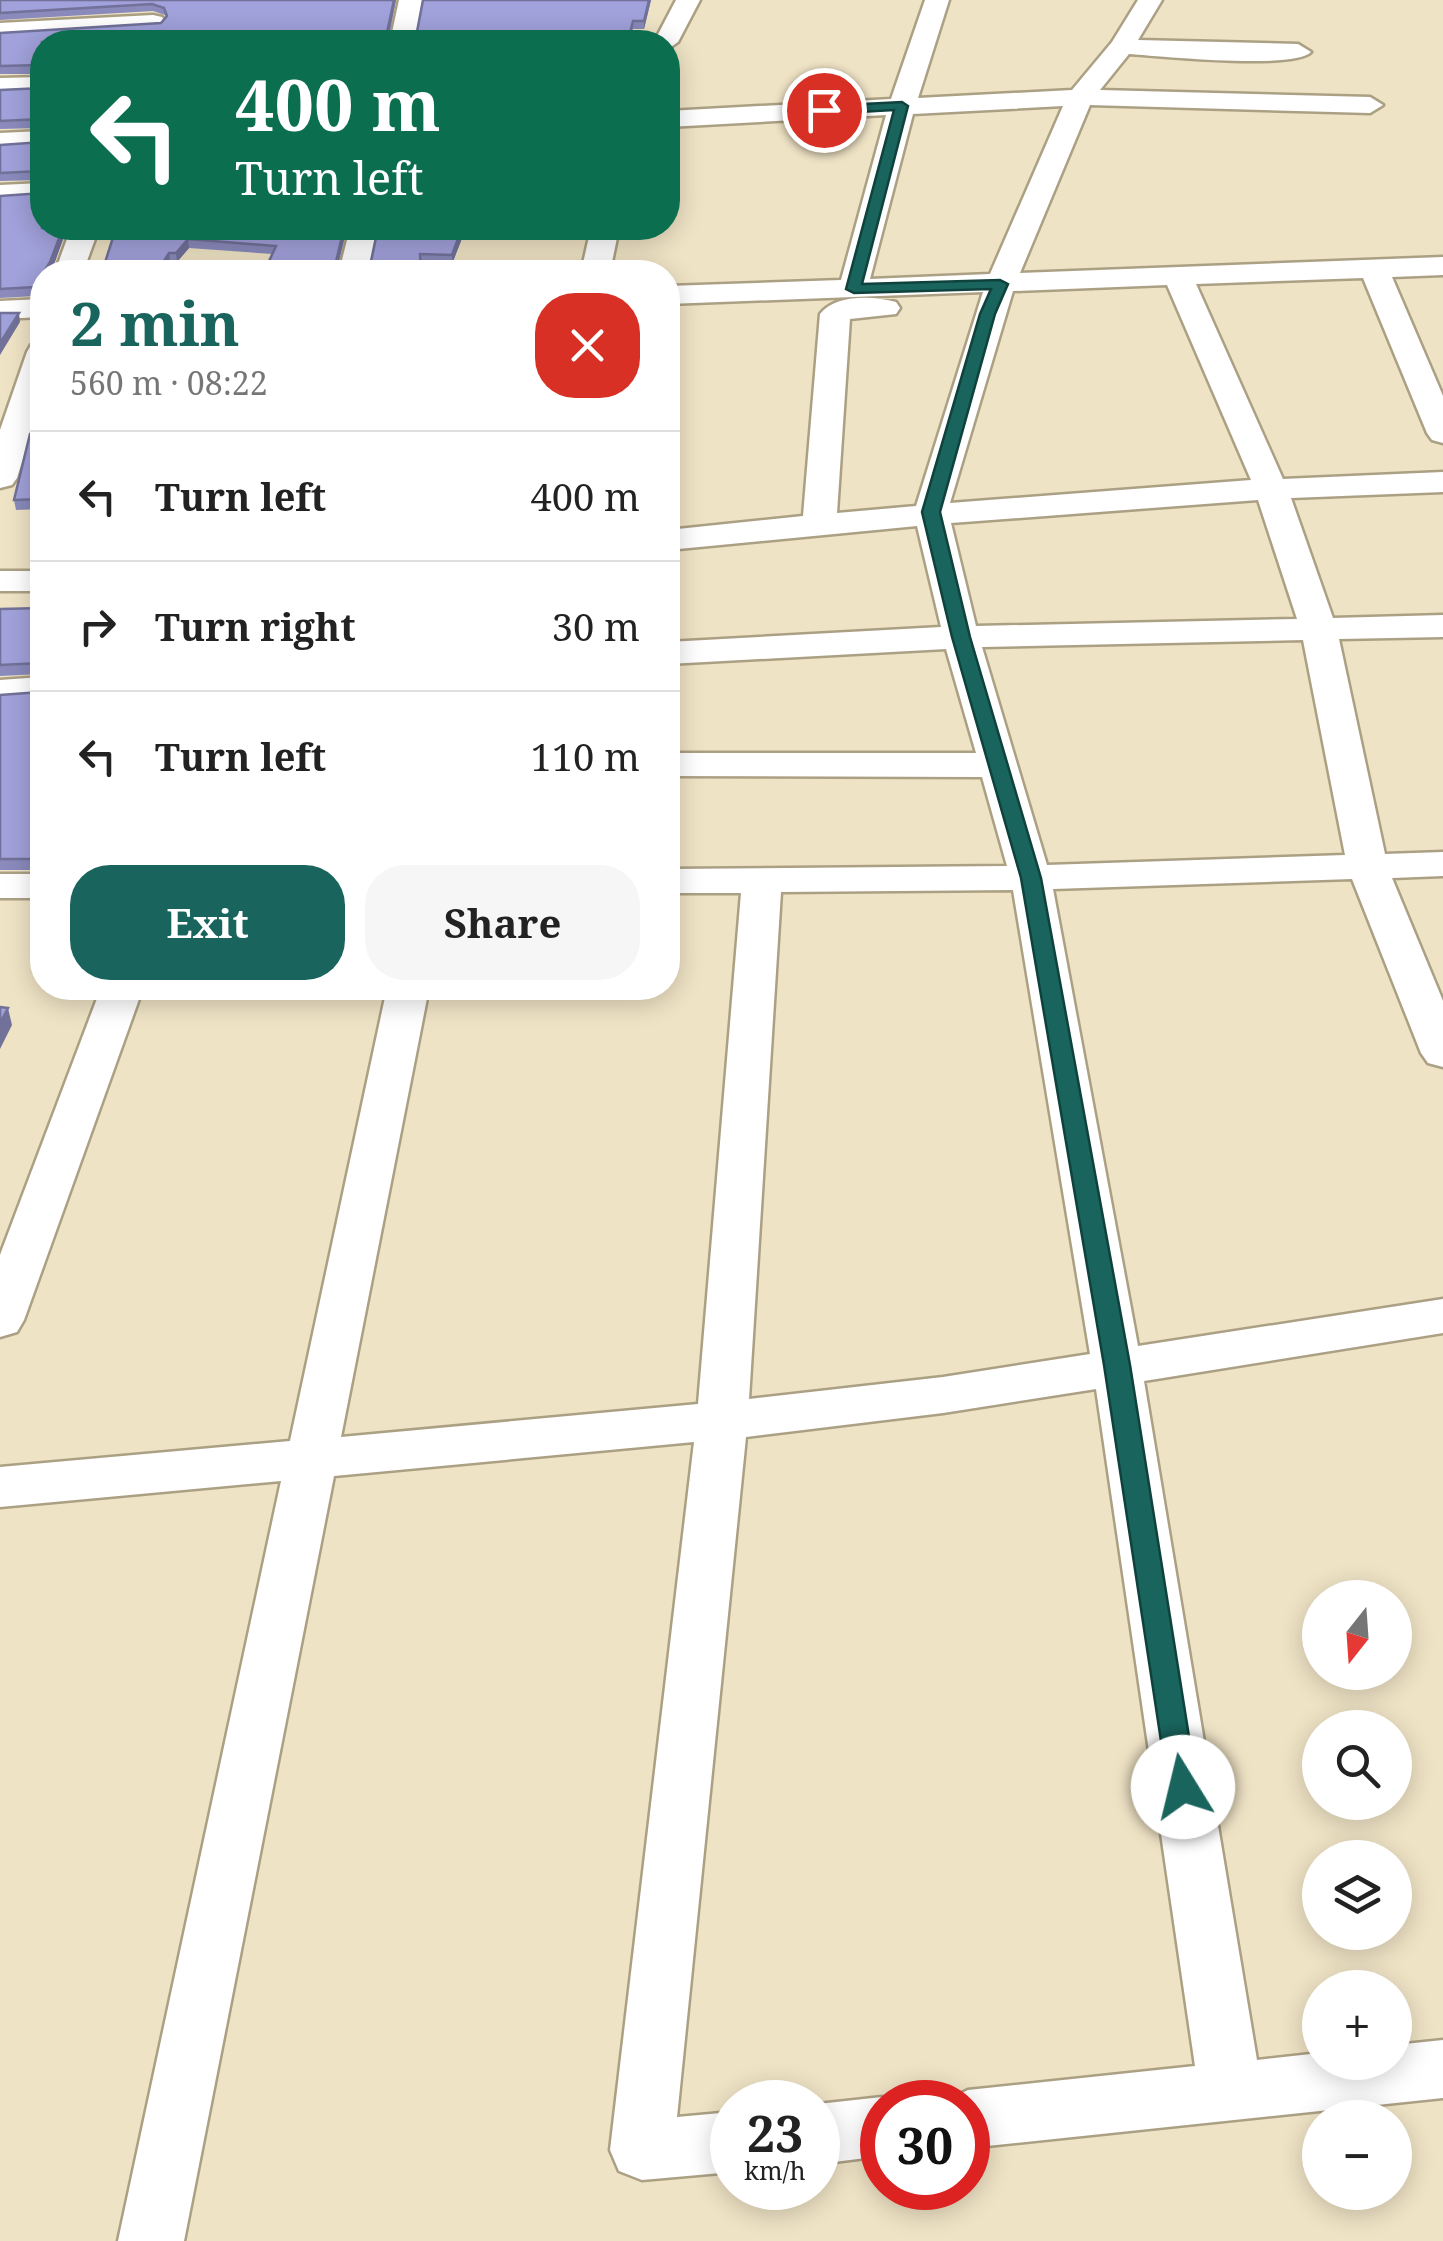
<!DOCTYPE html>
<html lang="en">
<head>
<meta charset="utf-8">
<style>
	body { margin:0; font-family:"Noto Serif",serif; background:#f6f6f6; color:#222; height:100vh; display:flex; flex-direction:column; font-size:38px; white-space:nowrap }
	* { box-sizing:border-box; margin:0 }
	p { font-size:32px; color:#767676 }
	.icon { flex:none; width:55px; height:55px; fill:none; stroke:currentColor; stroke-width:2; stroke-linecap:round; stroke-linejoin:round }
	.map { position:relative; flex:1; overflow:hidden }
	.sheet { position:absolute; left:30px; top:260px; width:650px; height:740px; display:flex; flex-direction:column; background:#fff; border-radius:40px; box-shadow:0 5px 25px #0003 }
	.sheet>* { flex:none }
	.banner { position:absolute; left:30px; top:30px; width:650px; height:210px; border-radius:40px; box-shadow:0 5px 25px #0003; background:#0b6e4f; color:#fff; overflow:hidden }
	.needle { width:65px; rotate:197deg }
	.tools { position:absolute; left:1302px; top:1580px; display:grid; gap:20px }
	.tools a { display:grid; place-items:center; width:110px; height:110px; border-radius:50%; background:#fff; box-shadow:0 5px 25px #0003; font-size:50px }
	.speed { position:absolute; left:710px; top:2080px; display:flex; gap:20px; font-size:50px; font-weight:700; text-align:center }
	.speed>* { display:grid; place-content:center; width:130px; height:130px; border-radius:50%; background:#fff; box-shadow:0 5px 25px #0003; line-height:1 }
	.speed small { font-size:25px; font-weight:400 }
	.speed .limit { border:15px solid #d22; background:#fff; color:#111 }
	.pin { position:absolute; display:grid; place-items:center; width:85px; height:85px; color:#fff; margin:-42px; border:5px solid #fff; border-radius:50%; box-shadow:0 2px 10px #0007 }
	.me { position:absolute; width:110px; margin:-55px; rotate:351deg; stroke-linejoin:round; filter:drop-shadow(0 0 8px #0008) }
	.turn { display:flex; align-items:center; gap:35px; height:210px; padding:0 40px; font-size:45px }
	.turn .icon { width:130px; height:130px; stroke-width:2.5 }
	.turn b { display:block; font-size:70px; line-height:85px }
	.round { display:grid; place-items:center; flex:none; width:105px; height:105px; border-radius:40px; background:#f6f6f6 }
	.summary { display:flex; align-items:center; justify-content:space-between; height:170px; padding:0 40px }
	h1 { font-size:60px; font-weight:700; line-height:75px; color:#19655e }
	.primary-button { display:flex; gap:20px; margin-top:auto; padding:20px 40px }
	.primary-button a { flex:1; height:115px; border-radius:40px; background:#19655e; color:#fff; font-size:40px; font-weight:700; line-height:115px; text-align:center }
	.primary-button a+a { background:#f6f6f6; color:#222 }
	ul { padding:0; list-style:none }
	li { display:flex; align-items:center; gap:30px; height:130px; padding:0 40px; border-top:2px solid #e0e0e0 }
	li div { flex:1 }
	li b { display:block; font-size:38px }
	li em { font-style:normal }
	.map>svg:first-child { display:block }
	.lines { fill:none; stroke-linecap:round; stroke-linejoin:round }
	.street-casing { stroke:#aca084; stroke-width:5 }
	.street { fill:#fff; fill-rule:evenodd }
	.wall { fill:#8a8abc }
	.shaded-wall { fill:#717199 }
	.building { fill:#a1a1db; stroke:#717199; stroke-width:2.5 }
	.route { fill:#19655e; stroke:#10423d; stroke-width:2.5 }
</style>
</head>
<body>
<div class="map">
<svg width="1443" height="2241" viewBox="0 0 1443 2241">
	<rect width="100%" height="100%" fill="#efe3c5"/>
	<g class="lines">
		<defs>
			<g id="street">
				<polygon points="399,0 423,0 414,42 390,42"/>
				<polygon points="676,0 700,0 678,42 668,49 668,42 654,42"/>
				<path d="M925 0H949L918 98 1072 90 1112 42 1138 0H1162L1138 40 1298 44 1311 52C1294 70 1159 56 1129 54L1100 90 1370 97 1383 105 1370 113 1090 105 1020 273 1443 257V275L1392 277 1443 396V443L1432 440 1427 433 1363 278 1196 284 1283 479 1443 472V492L1291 498 1333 618 1443 615V637L1339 639 1385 854 1443 852V876L1392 878 1443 1001V1067L1428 1063 1421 1053 1352 879 1053 889 1138 1346 1443 1299V1333L1144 1381 1257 2060 1320 2053V2062H1395V2045L1443 2040V2098L968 2148V2102H944L968 2090 1195 2066 1096 1389 943 1413 746 1437 677 2117 732 2112V2172L642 2180 619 2171 610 2150 694 1442 334 1476 184 2241H118L281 1481 0 1507V1467L290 1441 387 988H429L341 1437 698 1404 741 893H668V869L1007 866 982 777 668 776V753H976L946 649 668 664V642L941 627 917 526 668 550V530L803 516 820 314C836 294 873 296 896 302L900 308 896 314 850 319 837 513 916 506 983 292 668 304V286L841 280 886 115 668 127V111L891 99ZM1063 106 990 274 870 279 913 114ZM1167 285 1251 480 950 503 1013 291ZM1258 500 1297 619 976 626 951 523ZM1303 640 1345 855 1047 865 982 647ZM1013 890 1090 1354 943 1377 749 1399 781 892Z"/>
				<polygon points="153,15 162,17 165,22 162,27 0,37 0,23"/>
				<polygon points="42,77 42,93 0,94 0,78"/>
				<polygon points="42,131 42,147 0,149 0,133"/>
				<polygon points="42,183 42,199 0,201 0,185"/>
				<polygon points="71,228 99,228 83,272 55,272"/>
				<polygon points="350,228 378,228 368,272 339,272"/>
				<polygon points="591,228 619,228 610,272 581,272"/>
				<polygon points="42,299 42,317 0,319 0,301"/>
				<polygon points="42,343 42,398 17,478 12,485 0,488 0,430 27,352 31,345"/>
				<rect x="0" y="571" width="42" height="20"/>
				<polygon points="42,677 42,699 0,702 0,680"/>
				<rect x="0" y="874" width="42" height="24"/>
				<polygon points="101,988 143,988 24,1320 17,1332 0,1337 0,1255"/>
				<polygon points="882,2097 895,2102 882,2102 882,2156 818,2164 818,2104"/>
			</g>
		</defs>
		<use href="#street" class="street-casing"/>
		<use href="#street" class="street"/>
	</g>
	<g class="wall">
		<polygon points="0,0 396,0 389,37 416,37 423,0 651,0 644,29 633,29 630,42 42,42 42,74 0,74 0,33 161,23 166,18 165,15 153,11 0,20"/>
		<polygon points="42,88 42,128 0,129 0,90"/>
		<polygon points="42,142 42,180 0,181 0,145"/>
		<polygon points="0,196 42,228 67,228 52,270 42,272 42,285 36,296 0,298"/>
		<polygon points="116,228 347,228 338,266 370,266 378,228 466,228 452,264 420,262 421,272 264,272 272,254 189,248 177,262 170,261 163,272 102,272"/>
		<polygon points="42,434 42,509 16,510 14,500"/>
		<polygon points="42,608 42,674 0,676 0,609"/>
		<polygon points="40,692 42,870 0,870 0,695"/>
	</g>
	<g class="shaded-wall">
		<polygon points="394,0 396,0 387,42 386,37"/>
		<polygon points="649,0 651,0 644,29 644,21"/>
		<polygon points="63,228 67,228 52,270 50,272 44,272"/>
		<polygon points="344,228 347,228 336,272 335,266"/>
		<polygon points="462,228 466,228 452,264 452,255"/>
		<polygon points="188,239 189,248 177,262 176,253"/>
		<polygon points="169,253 170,261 163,272 157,272"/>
		<polygon points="42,274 42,285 36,296 35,287"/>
		<polygon points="19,313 20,322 0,355 0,343"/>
		<polygon points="8,1008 12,1025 0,1049 0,1023"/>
	</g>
	<g class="building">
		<polygon points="0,0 394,0 386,37 416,37 423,0 649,0 644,21 633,21 628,41 42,42 42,67 41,65 0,66 0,33 161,23 167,16 164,8 152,4 0,13"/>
		<polygon points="42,88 42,121 41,119 0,121 0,90"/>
		<polygon points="42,142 42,173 40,171 0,173 0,145"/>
		<polygon points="42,193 42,228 63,228 50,262 35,287 0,289 0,196"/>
		<polygon points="116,228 344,228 335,266 370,266 378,228 462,228 452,255 420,254 421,272 264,272 276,246 188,239 176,253 169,253 157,272 102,272"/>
		<polygon points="0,313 19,313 0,343"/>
		<polygon points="30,434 42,434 42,499 14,500"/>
		<polygon points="42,608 42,665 40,663 0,665 0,609"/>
		<polygon points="42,690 42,871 40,859 0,859 0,695 40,692"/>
		<polygon points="0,1007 8,1008 0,1023"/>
	</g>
	<polygon class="route" points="902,102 908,106 862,284 1000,280 1008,284 995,314 940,512 970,637 1041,878 1130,1365 1197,1787 1193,1796 1183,1799 1172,1796 1168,1787 1104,1365 1021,878 952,637 922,512 980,314 991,289 854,293 846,289 894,110 824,114 817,110 824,106"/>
</svg>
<div class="tools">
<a><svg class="needle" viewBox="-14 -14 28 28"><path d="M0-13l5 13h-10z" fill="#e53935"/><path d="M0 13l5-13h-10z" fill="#767676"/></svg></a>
<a><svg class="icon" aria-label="search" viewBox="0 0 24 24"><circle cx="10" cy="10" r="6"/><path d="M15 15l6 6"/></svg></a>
<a><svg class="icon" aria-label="layers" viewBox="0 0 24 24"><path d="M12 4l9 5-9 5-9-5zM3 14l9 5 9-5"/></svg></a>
<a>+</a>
<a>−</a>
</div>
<div class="speed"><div>23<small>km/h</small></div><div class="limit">30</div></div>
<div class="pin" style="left:824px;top:110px;background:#d93025"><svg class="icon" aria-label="arrive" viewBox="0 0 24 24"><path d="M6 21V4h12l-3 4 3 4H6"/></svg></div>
<svg class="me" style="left:1183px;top:1787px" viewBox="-20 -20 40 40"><circle r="19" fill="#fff"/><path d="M0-13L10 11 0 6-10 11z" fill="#19655e"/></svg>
<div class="banner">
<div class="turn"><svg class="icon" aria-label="left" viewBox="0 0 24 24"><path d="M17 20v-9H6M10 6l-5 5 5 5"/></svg><div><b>400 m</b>Turn left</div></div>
</div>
<section class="sheet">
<div class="summary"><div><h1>2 min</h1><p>560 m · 08:22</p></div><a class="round" style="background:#d93025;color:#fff"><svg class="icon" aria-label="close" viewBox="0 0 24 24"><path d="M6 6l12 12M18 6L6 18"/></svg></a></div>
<ul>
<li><svg class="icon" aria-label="left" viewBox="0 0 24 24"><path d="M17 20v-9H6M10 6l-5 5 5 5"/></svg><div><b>Turn left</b></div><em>400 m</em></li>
<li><svg class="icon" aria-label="right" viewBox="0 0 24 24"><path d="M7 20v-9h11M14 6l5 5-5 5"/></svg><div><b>Turn right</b></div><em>30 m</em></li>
<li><svg class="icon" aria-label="left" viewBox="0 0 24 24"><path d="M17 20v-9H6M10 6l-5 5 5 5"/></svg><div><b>Turn left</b></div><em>110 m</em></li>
</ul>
<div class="primary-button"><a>Exit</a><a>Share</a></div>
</section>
</div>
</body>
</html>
